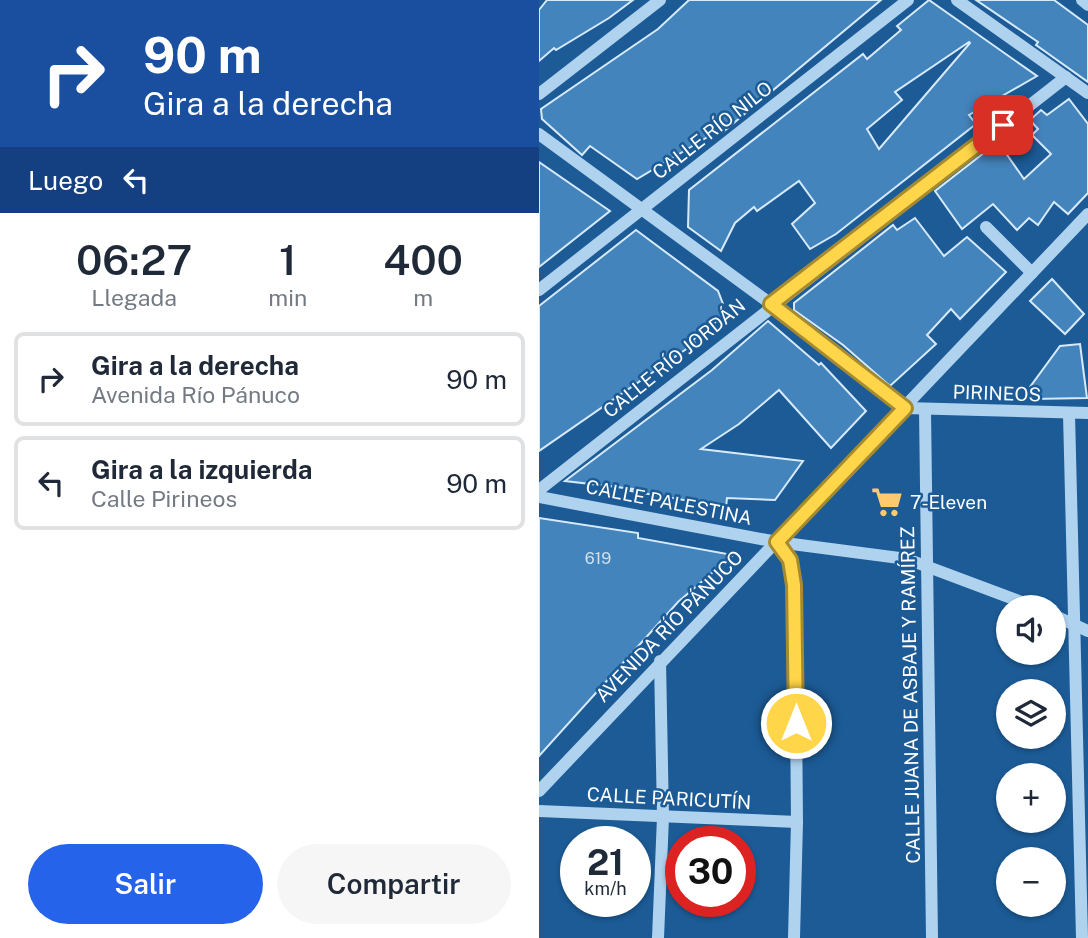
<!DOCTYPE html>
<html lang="es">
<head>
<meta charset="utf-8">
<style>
	body { margin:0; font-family:"Public Sans",sans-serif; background:#f6f6f7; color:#1f2937; height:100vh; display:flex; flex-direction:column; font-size:26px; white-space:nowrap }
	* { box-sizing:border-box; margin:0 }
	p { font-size:23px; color:#747a83 }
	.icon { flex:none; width:38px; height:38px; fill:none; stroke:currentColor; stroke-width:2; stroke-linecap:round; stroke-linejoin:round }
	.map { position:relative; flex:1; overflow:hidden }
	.details { display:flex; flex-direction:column; background:#fff; width:539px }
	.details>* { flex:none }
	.hud { background:#1a4fa0; color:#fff; overflow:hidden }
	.fabs { position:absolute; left:457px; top:595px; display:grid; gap:14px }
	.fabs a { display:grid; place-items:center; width:70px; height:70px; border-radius:50%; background:#fff; box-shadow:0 2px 5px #0004; font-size:35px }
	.speed { position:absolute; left:21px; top:826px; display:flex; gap:14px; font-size:35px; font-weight:700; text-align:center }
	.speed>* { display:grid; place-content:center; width:91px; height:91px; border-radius:50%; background:#fff; box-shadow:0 2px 5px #0004; line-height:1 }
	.speed small { font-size:18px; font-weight:400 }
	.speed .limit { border:10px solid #d22; background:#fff; color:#111 }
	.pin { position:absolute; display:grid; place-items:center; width:60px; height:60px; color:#fff; margin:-30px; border-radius:14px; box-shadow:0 4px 10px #0006 }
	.me { position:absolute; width:77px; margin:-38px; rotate:0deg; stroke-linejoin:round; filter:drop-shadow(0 0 5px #0008) }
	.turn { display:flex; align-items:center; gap:24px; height:147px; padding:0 28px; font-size:32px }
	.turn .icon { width:91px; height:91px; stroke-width:2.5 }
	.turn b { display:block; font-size:49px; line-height:60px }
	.then { display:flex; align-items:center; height:66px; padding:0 28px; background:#0003; gap:14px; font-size:26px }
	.eta { display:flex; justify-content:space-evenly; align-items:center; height:119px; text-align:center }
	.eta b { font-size:42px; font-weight:600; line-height:49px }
	.cta { display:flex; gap:14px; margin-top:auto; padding:14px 28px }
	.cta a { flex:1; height:80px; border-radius:42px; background:#2563eb; color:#fff; font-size:28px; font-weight:600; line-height:80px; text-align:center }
	.cta a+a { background:#f6f6f7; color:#1f2937 }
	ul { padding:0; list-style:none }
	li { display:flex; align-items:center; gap:21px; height:94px; margin:0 14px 10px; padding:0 14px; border:4px solid #e0e1e3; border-radius:10px }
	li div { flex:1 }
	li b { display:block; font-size:26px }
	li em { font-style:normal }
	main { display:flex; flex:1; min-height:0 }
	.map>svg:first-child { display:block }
	.building { fill:#4484bc; stroke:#d6eafb; stroke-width:2; fill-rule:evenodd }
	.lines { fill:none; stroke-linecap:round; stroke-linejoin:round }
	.minor { stroke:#afd2ef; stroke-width:12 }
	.route-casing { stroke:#a68a30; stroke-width:18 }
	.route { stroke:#ffd54a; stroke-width:12 }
	.labels { text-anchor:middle; stroke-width:5; stroke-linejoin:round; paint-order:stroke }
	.number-label { font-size:16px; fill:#d0e0ee }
	.street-label { font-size:19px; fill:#fff; stroke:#1c5b96 }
	.poi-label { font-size:19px; fill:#fff; stroke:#1c5b96; text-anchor:start }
</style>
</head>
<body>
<main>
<section class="details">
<div class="hud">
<div class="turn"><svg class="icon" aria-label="right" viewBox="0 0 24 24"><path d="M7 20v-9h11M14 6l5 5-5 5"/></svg><div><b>90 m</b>Gira a la derecha</div></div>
<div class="then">Luego<svg class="icon" aria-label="left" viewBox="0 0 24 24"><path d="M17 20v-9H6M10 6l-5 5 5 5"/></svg></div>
</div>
<div class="eta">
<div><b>06:27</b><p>Llegada</p></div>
<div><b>1</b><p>min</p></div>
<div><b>400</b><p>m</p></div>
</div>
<ul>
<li><svg class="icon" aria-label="right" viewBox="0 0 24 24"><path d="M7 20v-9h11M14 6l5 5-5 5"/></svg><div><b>Gira a la derecha</b><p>Avenida Río Pánuco</p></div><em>90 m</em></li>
<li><svg class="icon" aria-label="left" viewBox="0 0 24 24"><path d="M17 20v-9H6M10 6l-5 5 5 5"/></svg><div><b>Gira a la izquierda</b><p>Calle Pirineos</p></div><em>90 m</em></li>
</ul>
<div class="cta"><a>Salir</a><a>Compartir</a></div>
</section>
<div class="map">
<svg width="549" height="938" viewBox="0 0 549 938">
	<rect width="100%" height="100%" fill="#1c5b96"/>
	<g class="building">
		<polygon points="8,0 94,0 70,18 17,50 15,48 0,61 0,10"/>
		<polygon points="150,0 342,0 184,132 182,129 98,179 51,146 43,155 3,119 2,109 119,29"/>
		<path d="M390 0 498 76 430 115 437 124 297 234 271 249 253 224 276 203 260 181 218 211 215 207 196 223 182 251 149 227 150 190 324 54 328 59 362 30 358 26ZM430 42 431 43 340 149 328 129 363 100 356 92Z"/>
		<polygon points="437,0 515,0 549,25 549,82 497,45 499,42"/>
		<polygon points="530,99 549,124 549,193 529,214 515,202 499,225 490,218 478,230 454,204 423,229 396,191 459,142 485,179 512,154 493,135 499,129 491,120 502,110 508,115"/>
		<polygon points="0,162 71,211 0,267"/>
		<polygon points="376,218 405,256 428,237 467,272 421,319 412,309 388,335 397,344 351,386 304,345 255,310 255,303 354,225 358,230"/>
		<polygon points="97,230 179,291 184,304 183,317 154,340 156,343 0,451 0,306"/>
		<polygon points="513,279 545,314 526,334 491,301"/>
		<polygon points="229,321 280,365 282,363 327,411 292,448 240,390 200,424 162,449 264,461 236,500 188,498 187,507 91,491 94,489 26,481 173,370"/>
		<polygon points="541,344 548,398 494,399 491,387 521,346"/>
		<polygon points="0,518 99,533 99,538 194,555 139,602 0,756"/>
	</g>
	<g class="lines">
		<g class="minor">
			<polyline points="418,0 549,93"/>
			<polyline points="543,0 549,5"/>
			<polyline points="0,94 121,0"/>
			<polyline points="0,134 232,304 366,408 549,413"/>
			<polyline points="447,227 493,273"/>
			<polyline points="0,290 369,0"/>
			<polyline points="386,410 393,938"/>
			<polyline points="530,414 543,938"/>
			<polyline points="0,490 527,77"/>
			<polyline points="0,497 238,542 368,559 496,607"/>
			<polyline points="238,542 251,560 256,600 258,822 255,938"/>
			<polyline points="514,615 549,631"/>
			<polyline points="0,791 549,214"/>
			<polyline points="0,811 258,822"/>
			<polyline points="119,938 124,817 121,661"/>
		</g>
	</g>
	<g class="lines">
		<defs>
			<polyline id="route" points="257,723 255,585 251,560 238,542 366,408 232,304 464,125"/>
		</defs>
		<use href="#route" class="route-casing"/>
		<use href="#route" class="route"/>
	</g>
	<defs>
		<symbol id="supermarket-bare" viewBox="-9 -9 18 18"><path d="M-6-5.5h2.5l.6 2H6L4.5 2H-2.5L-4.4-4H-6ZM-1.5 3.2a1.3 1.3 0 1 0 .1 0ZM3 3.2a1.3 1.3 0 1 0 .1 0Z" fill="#ffc96e" stroke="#1c5b96" stroke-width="2.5" paint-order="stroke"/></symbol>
	</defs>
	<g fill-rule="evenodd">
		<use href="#supermarket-bare" x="326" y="480" width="44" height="44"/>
	</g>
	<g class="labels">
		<g class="number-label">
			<text x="59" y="564">619</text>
		</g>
		<g class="street-label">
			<text transform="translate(173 130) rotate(-38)" y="7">CALLE RÍO NILO</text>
			<text transform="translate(135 358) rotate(-39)" y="7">CALLE RÍO JORDÁN</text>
			<text transform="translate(458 393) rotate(2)" y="7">PIRINEOS</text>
			<text transform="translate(130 502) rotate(11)" y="7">CALLE PALESTINA</text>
			<text transform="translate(130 626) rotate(-46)" y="7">AVENIDA RÍO PÁNUCO</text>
			<text transform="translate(371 695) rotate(-91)" y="7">CALLE JUANA DE ASBAJE Y RAMÍREZ</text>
			<text transform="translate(130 798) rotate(3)" y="7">CALLE PARICUTÍN</text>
		</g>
		<g class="poi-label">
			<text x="371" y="509">7-Eleven</text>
		</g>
	</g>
</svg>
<div class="fabs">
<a><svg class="icon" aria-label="sound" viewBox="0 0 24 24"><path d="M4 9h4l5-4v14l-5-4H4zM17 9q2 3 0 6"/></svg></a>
<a><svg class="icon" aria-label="layers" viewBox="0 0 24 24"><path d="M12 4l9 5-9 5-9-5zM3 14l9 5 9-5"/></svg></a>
<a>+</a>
<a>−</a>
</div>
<div class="speed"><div>21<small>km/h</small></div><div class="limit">30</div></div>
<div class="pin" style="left:464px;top:125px;background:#d93025"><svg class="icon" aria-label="arrive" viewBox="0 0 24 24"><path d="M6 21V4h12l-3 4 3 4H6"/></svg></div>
<svg class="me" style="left:257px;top:723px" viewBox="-20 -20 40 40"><circle r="17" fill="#ffd54a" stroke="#fff" stroke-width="3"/><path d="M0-11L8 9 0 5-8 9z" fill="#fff"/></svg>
</div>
</main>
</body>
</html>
